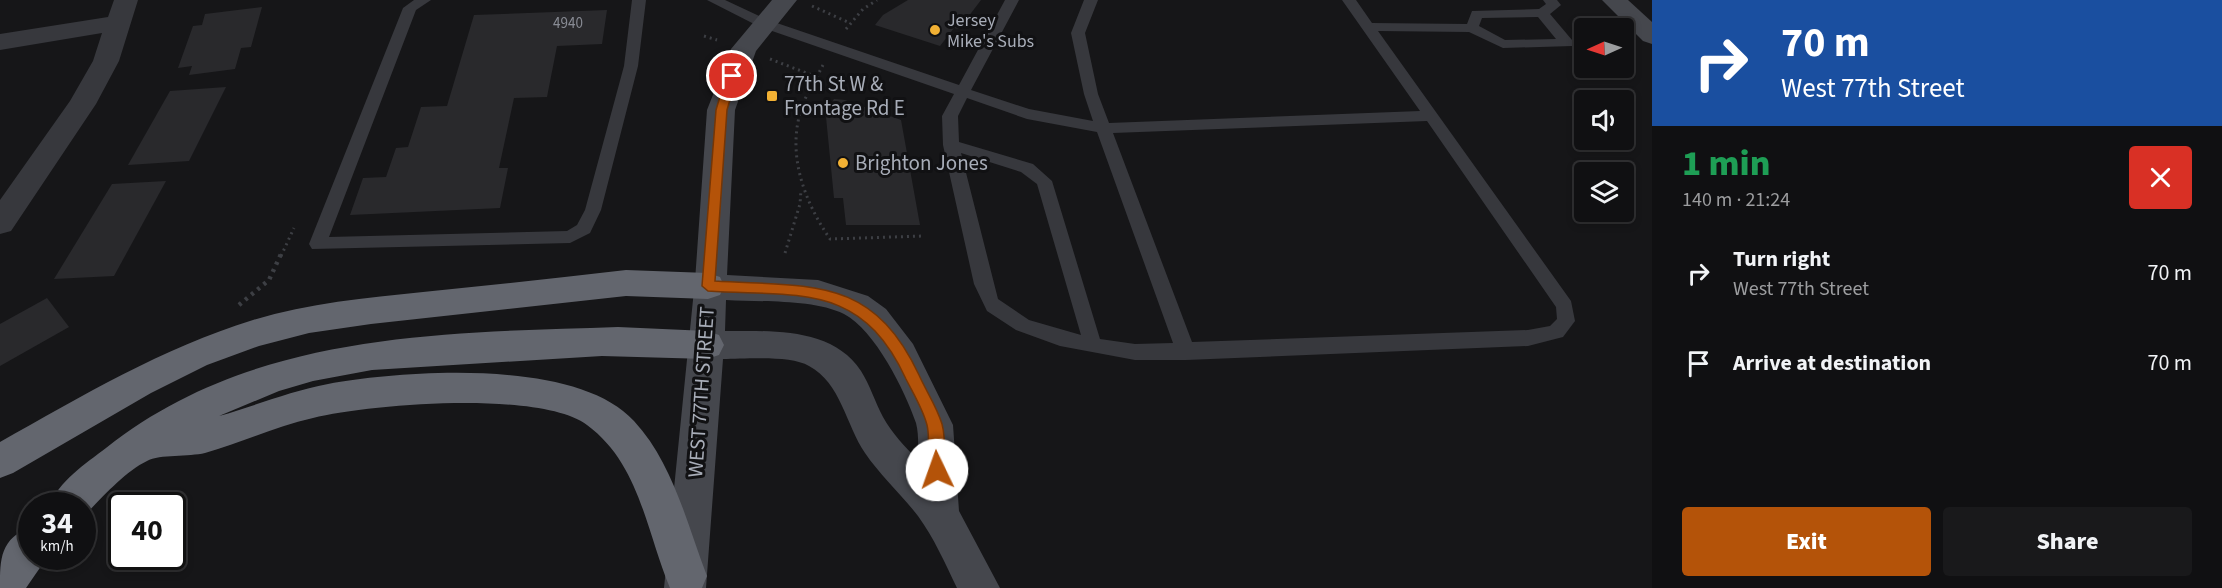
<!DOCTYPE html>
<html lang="en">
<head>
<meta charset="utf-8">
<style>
	body { margin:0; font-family:"Source Sans 3",sans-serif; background:#19191b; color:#f1f3f6; height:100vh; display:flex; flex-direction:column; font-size:22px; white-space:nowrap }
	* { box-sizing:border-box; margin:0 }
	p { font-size:20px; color:#9c9d9f }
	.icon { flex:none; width:33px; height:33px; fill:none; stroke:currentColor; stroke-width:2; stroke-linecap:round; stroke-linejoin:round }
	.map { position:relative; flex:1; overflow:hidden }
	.drawer { display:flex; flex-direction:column; background:#101012; width:570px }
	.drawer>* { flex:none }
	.top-card { background:#1a4fa0; color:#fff; overflow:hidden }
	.needle { width:39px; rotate:267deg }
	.fabs { position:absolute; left:1574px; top:18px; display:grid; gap:12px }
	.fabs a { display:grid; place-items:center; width:60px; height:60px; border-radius:6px; background:#101012; box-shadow:0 3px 9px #0003,0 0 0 2px #303032; font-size:30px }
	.speed { position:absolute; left:18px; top:492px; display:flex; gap:12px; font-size:30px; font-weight:700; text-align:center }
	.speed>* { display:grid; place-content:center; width:78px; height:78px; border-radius:50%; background:#101012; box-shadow:0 3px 9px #0003,0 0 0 2px #303032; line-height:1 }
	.speed small { font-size:15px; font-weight:400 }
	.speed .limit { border:3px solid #111; border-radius:9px; background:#fff; color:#111 }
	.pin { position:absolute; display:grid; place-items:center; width:51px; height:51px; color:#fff; margin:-26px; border:3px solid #fff; border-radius:50%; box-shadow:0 2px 6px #0007 }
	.me { position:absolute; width:66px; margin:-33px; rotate:357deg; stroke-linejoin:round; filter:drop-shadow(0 0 4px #0008) }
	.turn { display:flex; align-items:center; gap:21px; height:126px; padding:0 30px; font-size:27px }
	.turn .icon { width:78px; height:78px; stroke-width:2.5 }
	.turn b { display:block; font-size:42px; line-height:51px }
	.round { display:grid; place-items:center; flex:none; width:63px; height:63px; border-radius:6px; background:#19191b }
	.headline { display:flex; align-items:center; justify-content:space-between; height:102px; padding:0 30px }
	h1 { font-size:36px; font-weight:800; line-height:45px; color:#1e9e55 }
	.action { display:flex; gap:12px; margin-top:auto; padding:12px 30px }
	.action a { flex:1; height:69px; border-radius:6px; background:#b45309; color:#fff; font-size:24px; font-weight:800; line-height:69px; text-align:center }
	.action a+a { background:#19191b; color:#f1f3f6 }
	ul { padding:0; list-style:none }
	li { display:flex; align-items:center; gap:18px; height:90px; padding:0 30px }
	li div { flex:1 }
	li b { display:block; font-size:22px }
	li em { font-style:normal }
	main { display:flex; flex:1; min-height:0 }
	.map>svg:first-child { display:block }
	.building { fill:#29292c }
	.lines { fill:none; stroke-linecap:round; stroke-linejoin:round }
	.path-far1 { stroke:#3d3f44; stroke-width:3; stroke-dasharray:2 4; stroke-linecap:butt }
	.path { stroke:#3d3f44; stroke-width:4.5; stroke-dasharray:3 5; stroke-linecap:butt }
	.lane { fill:#37383d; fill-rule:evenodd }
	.street { fill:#37383d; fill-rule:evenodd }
	.secondary { fill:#45474d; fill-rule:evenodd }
	.highway { fill:#63666e; fill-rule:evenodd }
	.route { fill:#b45309; stroke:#753606; stroke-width:1.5 }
	.poi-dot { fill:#f2b134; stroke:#111113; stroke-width:2 }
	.labels { text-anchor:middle; stroke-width:6; stroke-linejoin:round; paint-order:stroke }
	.far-number-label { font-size:15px; fill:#888b94 }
	.far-poi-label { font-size:18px; fill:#a8adb8; stroke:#111113; text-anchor:start }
	.poi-label { font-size:21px; fill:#a8adb8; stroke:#111113; text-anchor:start }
	.street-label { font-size:21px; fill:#a8adb8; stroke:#111113 }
</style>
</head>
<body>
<main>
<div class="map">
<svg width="1652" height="588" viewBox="0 0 1652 588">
	<rect width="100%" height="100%" fill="#161618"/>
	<g class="building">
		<polygon points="908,0 981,0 959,29 954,28 940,46 875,25 883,15"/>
		<polygon points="262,7 251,47 241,48 235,69 189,75 192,66 178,68 193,26 202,25 205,14"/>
		<polygon points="607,10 602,44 557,46 547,97 514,98 499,168 508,168 500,208 350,215 363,178 386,177 396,148 408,147 421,107 447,106 474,15"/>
		<polygon points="226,87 189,161 128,165 170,91"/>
		<polygon points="834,99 845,100 901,120 920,225 846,225 843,198 834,198 826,117 822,116"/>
		<polygon points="166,181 114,276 54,279 112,184"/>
		<polygon points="47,298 69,327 0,366 0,324"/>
	</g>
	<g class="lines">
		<g class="path-far1">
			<polyline points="812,6 850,23"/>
			<polyline points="846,29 863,9 877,0"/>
			<polyline points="704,36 717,40"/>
			<polyline points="770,59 817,77"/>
			<path d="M823 65C816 79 807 92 802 107 786 153 804 201 830 239L924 236"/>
			<polyline points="785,253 800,204 801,190"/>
			<polyline points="281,256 294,228"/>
		</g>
		<polyline class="path" points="239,305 269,280 281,254"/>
		<g class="lane">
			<polygon points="414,0 431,0 416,10 329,237 567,231 577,225 585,210 624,66 632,0 646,0 638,66 601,210 590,233 570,243 312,249 309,244 403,8"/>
			<path d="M707 0H725L768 20 959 85 1005 0H1019L971 90 1029 109 1093 121 1084 94 1071 33 1084 0H1098L1085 33 1098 94 1109 123 1420 111 1342 0H1356L1372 23 1467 24 1472 11 1539 9 1546 4 1543 0H1557L1561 5 1550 14 1572 40V46L1503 48 1469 32 1378 31 1571 301 1575 321 1563 337 1528 346 1186 360H1135L1060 346 1016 330 987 311 974 284 943 145 942 116 954 94 758 26ZM1538 17 1556 39 1505 40 1479 26 1482 18ZM967 98 1027 119 1097 132 1173 343 1135 344 1100 339 1052 181 1033 164 959 142 958 116ZM1427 121 1556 307 1557 319 1550 326 1528 330 1192 342 1113 133ZM961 153 1021 172 1037 184 1081 335 1029 320 998 299Z"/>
		</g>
		<polygon class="street" points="114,0 138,0 119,61 96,104 11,231 0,234 0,200 70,101 93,61 102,33 0,50 0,34 108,17"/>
		<g class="secondary">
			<path d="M772 0H797L756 51 735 110 727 275 818 280 868 296 886 309 913 344 953 425 959 511 1000 588H957C945 563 934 538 918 516 901 494 880 475 865 453 846 425 841 383 809 366 790 355 746 359 723 359L706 588H664L694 290 692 286 695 281 707 110 731 49ZM726 300C761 302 813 299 844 314 875 330 905 391 916 423 919 434 918 449 918 460 905 447 892 433 883 417 875 402 870 385 861 371 832 327 771 331 725 331Z"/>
			<polygon points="1602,0 1628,0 1652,22 1652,44 1643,41"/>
		</g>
		<g class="highway">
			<path d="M626 270 708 273 720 277 724 286 720 295 708 299 626 296 371 324 309 333 259 346 207 365 151 393 13 473 0 478V442C82 396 162 348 253 320 308 303 366 298 423 292 491 285 558 278 626 270Z"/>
			<path d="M618 327 707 331 719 335 724 345 719 355 707 359 602 356 372 370 313 381 279 391 219 416C255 406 290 391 328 384 405 370 577 358 634 421 673 463 687 524 707 576L702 588H670C646 531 640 464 587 425 541 390 369 404 313 418 276 426 242 443 205 453 189 457 160 454 147 461 124 472 100 500 82 518V506H49C59 481 85 464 106 448 252 332 440 333 618 327Z"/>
			<path d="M32 526V556H47L46 559 26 588H0C0 558 0 539 32 526Z"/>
		</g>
	</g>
	<path class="route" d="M732 72 737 76 727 110 715 281C811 287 872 275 919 375 926 391 937 407 942 424 946 438 944 456 945 470L943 475H932C925 460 931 441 927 425 923 409 913 393 906 379 861 282 800 297 708 291L702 286 716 110 726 76Z"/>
	<g class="poi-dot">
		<circle cx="935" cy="30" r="6"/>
		<rect x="766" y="90" width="12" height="12" rx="3"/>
		<circle cx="843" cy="163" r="6"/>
	</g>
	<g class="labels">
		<g class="far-number-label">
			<text x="568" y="28">4940</text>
		</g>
		<g class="far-poi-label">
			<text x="947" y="26">Jersey<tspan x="947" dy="21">Mike's Subs</tspan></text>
		</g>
		<g class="poi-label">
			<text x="784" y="91">77th St W &amp;<tspan x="784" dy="24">Frontage Rd E</tspan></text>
			<text x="855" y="170">Brighton Jones</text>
		</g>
		<g class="street-label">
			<text transform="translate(701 392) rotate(-86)" y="7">WEST 77TH STREET</text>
		</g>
	</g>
</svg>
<div class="fabs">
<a><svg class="needle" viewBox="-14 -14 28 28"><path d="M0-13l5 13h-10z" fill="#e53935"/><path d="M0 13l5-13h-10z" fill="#9c9d9f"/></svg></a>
<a><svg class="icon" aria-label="sound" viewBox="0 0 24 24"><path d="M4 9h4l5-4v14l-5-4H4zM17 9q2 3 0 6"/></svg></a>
<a><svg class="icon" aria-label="layers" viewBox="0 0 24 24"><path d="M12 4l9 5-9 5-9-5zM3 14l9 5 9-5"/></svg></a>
</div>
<div class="speed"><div>34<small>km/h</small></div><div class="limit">40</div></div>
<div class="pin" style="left:732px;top:76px;background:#d93025"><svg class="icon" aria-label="arrive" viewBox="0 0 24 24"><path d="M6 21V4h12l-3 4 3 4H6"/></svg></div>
<svg class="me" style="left:937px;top:470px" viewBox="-20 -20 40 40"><circle r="19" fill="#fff"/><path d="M0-13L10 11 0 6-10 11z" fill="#b45309"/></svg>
</div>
<section class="drawer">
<div class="top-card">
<div class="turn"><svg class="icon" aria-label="right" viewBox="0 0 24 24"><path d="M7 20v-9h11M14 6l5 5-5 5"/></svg><div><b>70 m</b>West 77th Street</div></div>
</div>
<div class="headline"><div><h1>1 min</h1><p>140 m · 21:24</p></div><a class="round" style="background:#d93025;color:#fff"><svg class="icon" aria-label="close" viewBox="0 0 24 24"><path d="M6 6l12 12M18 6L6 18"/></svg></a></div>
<ul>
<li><svg class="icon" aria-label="right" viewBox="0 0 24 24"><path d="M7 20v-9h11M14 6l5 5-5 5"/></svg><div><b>Turn right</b><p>West 77th Street</p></div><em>70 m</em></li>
<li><svg class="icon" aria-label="arrive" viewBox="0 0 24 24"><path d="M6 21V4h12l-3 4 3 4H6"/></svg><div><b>Arrive at destination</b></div><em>70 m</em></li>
</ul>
<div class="action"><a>Exit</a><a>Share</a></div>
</section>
</main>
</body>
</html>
